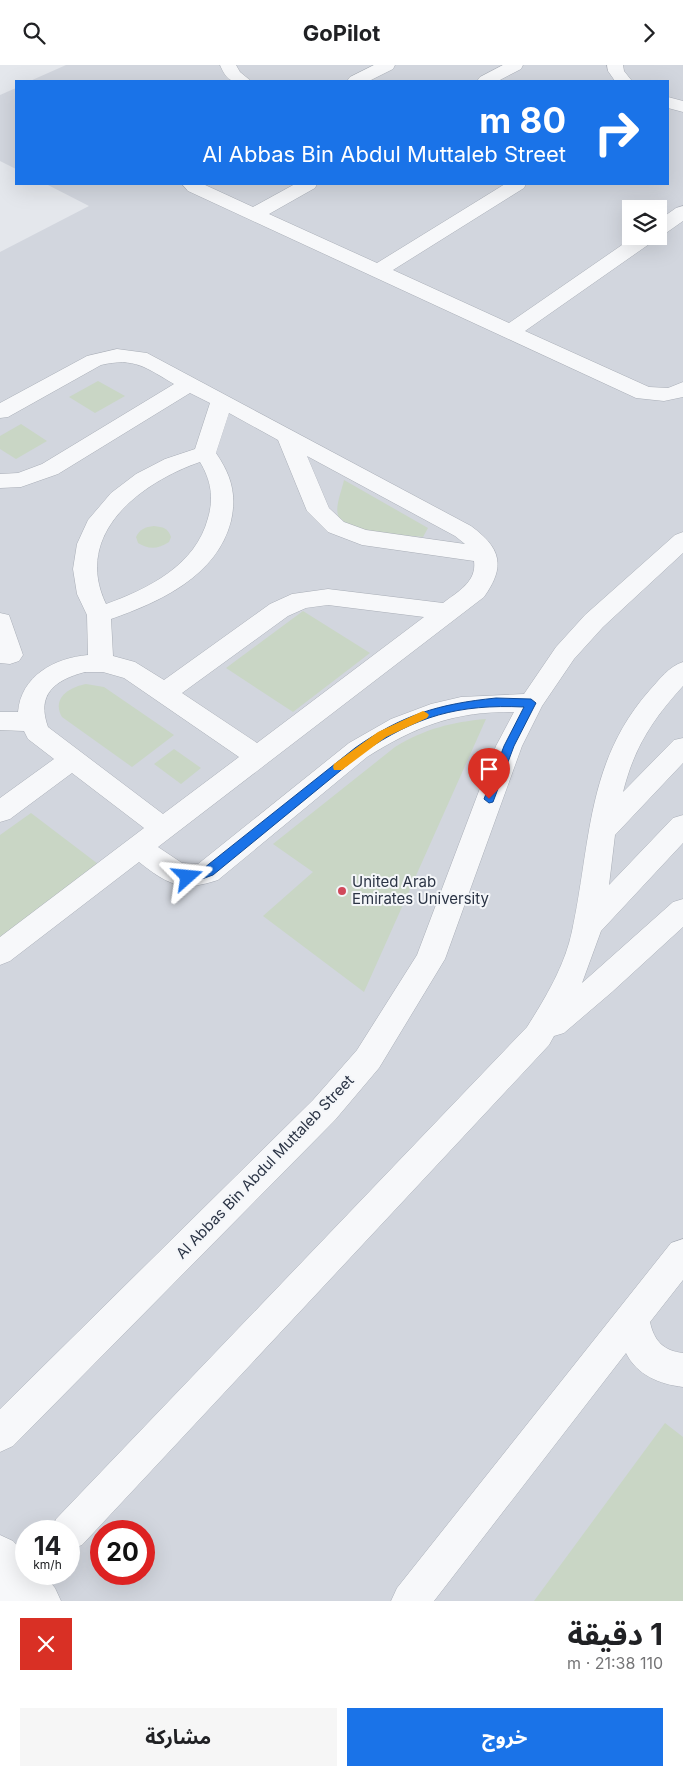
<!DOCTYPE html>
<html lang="ar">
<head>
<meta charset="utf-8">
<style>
	body { margin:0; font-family:Inter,"Noto Sans Arabic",sans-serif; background:#f6f6f6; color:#202124; direction:rtl; height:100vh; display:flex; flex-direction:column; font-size:19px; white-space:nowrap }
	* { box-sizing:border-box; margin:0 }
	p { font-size:16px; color:#757577 }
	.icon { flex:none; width:28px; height:28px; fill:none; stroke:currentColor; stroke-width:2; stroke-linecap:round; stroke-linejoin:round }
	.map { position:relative; height:1536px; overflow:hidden; direction:ltr }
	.details { display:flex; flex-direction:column; background:#fff; flex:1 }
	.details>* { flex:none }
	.banner { position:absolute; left:15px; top:15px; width:654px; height:105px; border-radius:0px; box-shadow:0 5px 20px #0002; direction:rtl; background:#1a73e8; color:#fff; overflow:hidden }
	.tools { position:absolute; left:622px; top:135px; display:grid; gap:10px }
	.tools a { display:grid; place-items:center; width:45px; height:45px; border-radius:0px; background:#fff; box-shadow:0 5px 20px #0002; font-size:25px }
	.speed { position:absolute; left:15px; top:1455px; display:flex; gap:10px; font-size:25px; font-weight:700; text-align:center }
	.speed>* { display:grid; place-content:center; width:65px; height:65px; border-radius:50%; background:#fff; box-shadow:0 5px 20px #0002; line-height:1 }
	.speed small { font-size:12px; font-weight:400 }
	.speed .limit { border:8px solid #d22; background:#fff; color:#111 }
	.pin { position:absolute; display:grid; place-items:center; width:42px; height:42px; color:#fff; margin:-51px -21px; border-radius:50% 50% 50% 0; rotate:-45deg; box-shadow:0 0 5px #0007 }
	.pin .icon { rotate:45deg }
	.me { position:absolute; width:55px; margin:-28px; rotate:72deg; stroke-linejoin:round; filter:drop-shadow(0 0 4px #0008) }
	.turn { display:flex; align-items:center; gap:18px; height:105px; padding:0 20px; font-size:22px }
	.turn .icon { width:65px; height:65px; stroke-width:2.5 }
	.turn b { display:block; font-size:35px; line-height:42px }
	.round { display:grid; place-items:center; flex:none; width:52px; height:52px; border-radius:0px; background:#f6f6f6 }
	.head { display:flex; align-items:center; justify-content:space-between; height:85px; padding:0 20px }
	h1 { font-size:30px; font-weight:700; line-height:38px }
	.primary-button { display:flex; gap:10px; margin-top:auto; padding:10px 20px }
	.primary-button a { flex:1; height:58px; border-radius:0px; background:#1a73e8; color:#fff; font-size:20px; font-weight:700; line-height:58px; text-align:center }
	.primary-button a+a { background:#f6f6f6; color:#202124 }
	header { display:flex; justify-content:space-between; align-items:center; height:65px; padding:0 20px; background:#fff; font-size:22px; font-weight:700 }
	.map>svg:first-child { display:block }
	.built { fill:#d2d6de; fill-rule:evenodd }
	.green { fill:#c9d6c5 }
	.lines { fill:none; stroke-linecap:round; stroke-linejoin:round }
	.minor-casing { stroke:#a9aeb7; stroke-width:1 }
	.minor { fill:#f7f8fa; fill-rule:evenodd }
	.route { fill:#1a73e8; stroke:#114b97 }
	.slow { fill:#f59e0b }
	.poi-dot { fill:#d1495b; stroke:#f4f6f9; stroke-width:2 }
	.labels { text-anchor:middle; stroke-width:4; stroke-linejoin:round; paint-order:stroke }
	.poi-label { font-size:15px; fill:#2b3445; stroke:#f4f6f9; text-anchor:start }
	.street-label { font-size:15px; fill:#2b3445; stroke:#f4f6f9 }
</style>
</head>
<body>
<header><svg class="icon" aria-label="forward" viewBox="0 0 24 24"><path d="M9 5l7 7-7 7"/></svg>GoPilot<svg class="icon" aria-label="search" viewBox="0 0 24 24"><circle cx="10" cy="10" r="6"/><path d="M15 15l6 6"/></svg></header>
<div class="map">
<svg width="683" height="1536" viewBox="0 0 683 1536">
	<rect width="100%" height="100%" fill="#e4e7ec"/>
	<g class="built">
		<path d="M66 0H683V1536H0V187L89 141 46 119H668V16H30ZM631 144H659V171H631ZM26 1466H69V1509H26ZM101 1466H144V1509H101Z"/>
		<polygon points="16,23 16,104 0,96 0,30"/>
	</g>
	<g class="green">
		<polygon points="98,316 125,331 95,348 69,332"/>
		<polygon points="21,359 47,376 16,394 0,384 0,371"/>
		<path d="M344 415 428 463 423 472C405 470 343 469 338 450 335 441 342 425 344 415Z"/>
		<path d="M154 461C163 462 168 463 171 472L169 477C158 484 149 485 138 478L136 472C140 464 145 462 154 461Z"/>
		<polygon points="303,546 370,588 293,647 226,603"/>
		<path d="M86 619 104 622 174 670 132 702 62 652C51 633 70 622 86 619Z"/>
		<path d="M486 654 364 927 263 851 313 807 273 779 395 682C424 664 452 657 486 654Z"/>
		<polygon points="174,684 201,703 181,719 154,699"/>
		<polygon points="31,748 98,799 0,873 0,770"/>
		<polygon points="665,1358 683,1372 683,1536 534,1536"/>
	</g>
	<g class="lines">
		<defs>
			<g id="minor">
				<path d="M220 0H236L240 7 251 16C232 17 228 18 220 0Z"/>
				<polygon points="374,0 395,0 393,4 369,16 347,16 350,12"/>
				<polygon points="503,0 523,0 521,4 498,16 477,16 480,12"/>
				<polygon points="607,0 623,0 624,6 632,16 615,16 608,6"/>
				<polygon points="668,32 683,36 683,47 668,43"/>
				<polygon points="182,119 203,119 253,142 295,119 317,119 315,123 269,149 377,198 505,119 526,119 524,123 393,205 509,258 635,171 657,171 655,175 525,266 649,322 668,323 683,317 683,332 664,336 636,333 188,126"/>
				<polygon points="683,141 683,156 666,168 659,170 659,155 676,143"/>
				<path d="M117 284 147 288 471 461C501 483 506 501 484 532L158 782 182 798 198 799 349 678 391 654 431 639 461 632 524 629 556 582 585 550 675 470 683 467V488L603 562 574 594 542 641 522 681 445 894 379 1003 335 1055 13 1381 0 1387V1344L313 1035 357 985 417 890 496 681 514 647C456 646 416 661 367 692L218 815C182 827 168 820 139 797L10 896 0 900V872L144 763 72 708 10 754 0 757V733L54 694 28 674 24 666 0 665V647H18C21 611 54 593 88 590L87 550 77 529 73 504 77 479 88 455 111 428 136 409 165 394 195 384 210 338 190 328 58 409 21 422 0 423V409L18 408 42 399 174 319C146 303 135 292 101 300L8 352 0 353V338L87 291ZM229 348 278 375 307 446 328 467 362 480 474 496C477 517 457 527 443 538L328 524 292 529 270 539 164 615 135 597 113 591 111 554C160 537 217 511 231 456 237 429 231 410 216 388ZM307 391 455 471 465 479 366 465 344 457 329 443ZM200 397C211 415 214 433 208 453 196 500 148 524 106 539 72 468 142 417 200 397ZM328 540 424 552 257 678 182 628 288 551 306 543ZM85 607H103L124 613 239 692 163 749 48 662C36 629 55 615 85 607Z"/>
				<polygon points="0,548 9,550 23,590 19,596 10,599 0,598"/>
				<path d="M683 597V621C652 655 634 683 623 727L674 675 683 673V698L615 770 609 820 673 753 683 750V778L601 866 582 918 673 837 683 834V862L612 927 564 968 554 971 549 980 82 1480 69 1485V1466H51L56 1454 527 962C546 932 565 900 572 866 591 778 586 698 649 626 659 615 669 601 683 597Z"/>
				<path d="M683 1174V1215L650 1257C654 1276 664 1286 683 1288V1322C659 1319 637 1310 626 1288L434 1536H391L397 1523 671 1178Z"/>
				<polygon points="0,1470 13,1476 26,1490 26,1509 48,1509 46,1512 55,1523 61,1536 0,1536"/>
			</g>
		</defs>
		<use href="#minor" class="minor-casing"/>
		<use href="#minor" class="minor"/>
	</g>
	<path class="route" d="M496 633 531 634 536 638 514 681 493 737 489 738 484 734 504 681 524 642C458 639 416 651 362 688L213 810 199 815H184L183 812 184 809 204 803 355 683C402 650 438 639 496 633Z"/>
	<polygon class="slow" points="423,646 427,648 429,650 427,653 386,672 342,705 334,705 333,702 334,699 378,667"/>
	<circle class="poi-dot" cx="342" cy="826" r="5"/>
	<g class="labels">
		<g class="poi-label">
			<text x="352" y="822">United Arab<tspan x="352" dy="17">Emirates University</tspan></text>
		</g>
		<g class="street-label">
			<text transform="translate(265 1102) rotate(-46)" y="5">Al Abbas Bin Abdul Muttaleb Street</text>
		</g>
	</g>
</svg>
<div class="tools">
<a><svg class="icon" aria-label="layers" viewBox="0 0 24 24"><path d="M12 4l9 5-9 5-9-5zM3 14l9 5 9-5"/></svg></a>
</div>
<div class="speed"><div>14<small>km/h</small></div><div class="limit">20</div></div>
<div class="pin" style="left:489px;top:734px;background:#d93025"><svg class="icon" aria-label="arrive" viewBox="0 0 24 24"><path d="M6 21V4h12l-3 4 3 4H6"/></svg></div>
<svg class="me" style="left:188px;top:812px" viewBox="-20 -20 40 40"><path d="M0-17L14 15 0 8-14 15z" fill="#1a73e8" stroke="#fff" stroke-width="4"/></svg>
<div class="banner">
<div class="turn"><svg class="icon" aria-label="right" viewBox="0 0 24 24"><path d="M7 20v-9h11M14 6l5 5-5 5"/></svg><div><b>80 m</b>Al Abbas Bin Abdul Muttaleb Street</div></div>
</div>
</div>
<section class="details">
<div class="head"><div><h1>1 دقيقة</h1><p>110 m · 21:38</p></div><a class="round" style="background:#d93025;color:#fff"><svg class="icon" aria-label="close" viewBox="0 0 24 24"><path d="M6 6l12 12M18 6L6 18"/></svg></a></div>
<div class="primary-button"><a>خروج</a><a>مشاركة</a></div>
</section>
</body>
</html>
